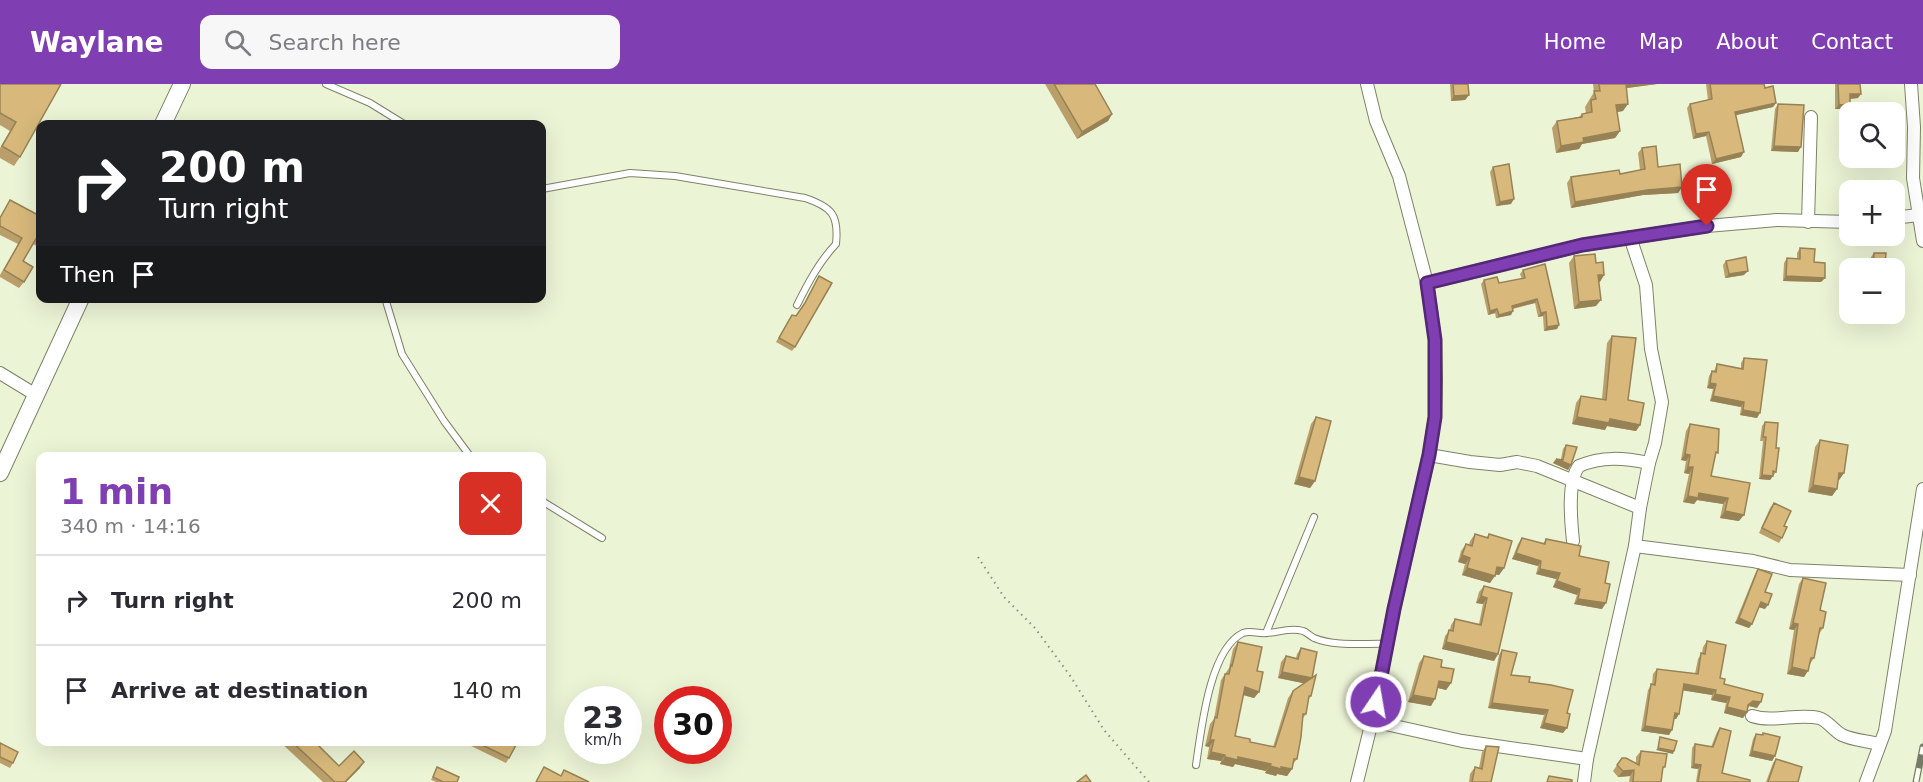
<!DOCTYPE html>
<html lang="en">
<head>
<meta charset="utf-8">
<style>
	body { margin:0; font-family:"DejaVu Sans",sans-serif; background:#f7f7f7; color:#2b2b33; height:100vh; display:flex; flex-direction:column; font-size:22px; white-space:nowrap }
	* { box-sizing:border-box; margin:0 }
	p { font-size:20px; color:#7c7c81 }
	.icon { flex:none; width:33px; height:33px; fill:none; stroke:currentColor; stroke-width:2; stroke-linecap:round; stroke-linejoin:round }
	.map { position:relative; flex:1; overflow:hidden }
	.sheet { position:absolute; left:36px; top:368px; width:510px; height:294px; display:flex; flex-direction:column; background:#fff; border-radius:12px; box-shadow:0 6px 24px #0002 }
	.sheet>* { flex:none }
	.guide { position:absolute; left:36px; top:36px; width:510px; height:183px; border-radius:12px; box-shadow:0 6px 24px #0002; background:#202124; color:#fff; overflow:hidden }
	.tools { position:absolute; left:1839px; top:18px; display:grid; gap:12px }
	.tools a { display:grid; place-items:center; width:66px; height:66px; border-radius:12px; background:#fff; box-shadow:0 6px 24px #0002; font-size:30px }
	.speed { position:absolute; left:564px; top:602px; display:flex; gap:12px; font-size:30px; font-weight:700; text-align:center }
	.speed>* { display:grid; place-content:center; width:78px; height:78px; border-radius:50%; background:#fff; box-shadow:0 6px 24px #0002; line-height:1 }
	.speed small { font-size:15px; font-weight:400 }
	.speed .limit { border:9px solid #d22; background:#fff; color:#111 }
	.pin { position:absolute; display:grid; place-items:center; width:51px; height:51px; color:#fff; margin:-62px -26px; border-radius:50% 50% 50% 0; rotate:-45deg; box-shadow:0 0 6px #0007 }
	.pin .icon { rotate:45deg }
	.me { position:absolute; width:66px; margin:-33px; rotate:12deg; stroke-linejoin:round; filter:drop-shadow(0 0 4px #0008) }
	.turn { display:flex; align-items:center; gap:21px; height:126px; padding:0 24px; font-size:27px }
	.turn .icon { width:78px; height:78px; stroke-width:2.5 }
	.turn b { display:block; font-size:42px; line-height:51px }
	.then { display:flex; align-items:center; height:57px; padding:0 24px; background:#0003; gap:12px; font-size:22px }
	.round { display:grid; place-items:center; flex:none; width:63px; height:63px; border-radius:12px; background:#f7f7f7 }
	.summary { display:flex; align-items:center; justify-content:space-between; height:102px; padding:0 24px }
	h1 { font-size:36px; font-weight:700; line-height:45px; color:#7f3eb2 }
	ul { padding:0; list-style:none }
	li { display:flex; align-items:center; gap:18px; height:90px; padding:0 24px; border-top:2px solid #e1e1e2 }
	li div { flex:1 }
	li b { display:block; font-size:22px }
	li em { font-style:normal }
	header { display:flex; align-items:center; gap:36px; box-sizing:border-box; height:84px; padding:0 30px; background:#7f3eb2; color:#fff }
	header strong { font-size:28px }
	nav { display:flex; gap:33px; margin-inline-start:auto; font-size:21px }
	.search { width:420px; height:54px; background:#f7f7f7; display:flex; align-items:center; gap:15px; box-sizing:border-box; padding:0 21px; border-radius:12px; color:#7c7c81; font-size:22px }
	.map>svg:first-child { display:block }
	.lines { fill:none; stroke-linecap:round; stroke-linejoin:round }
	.lane-casing { stroke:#7d8368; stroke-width:8 }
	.street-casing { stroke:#7d8368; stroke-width:14 }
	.secondary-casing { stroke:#7d8368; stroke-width:18 }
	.path { stroke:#8a907a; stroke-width:2; stroke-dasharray:1.5 4.5; stroke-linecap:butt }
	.lane { stroke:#fff; stroke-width:6 }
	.street { stroke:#fff; stroke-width:12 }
	.secondary { stroke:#fff; stroke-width:16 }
	.rail-casing { stroke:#767b68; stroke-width:7 }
	.rail { stroke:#fbfff3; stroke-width:4.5; stroke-dasharray:14; stroke-linecap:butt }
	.wall { fill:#ba9f6a }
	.shaded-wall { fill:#978256 }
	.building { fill:#d8b97b; stroke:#978256; stroke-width:1.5 }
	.route-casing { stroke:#532874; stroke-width:15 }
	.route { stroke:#7f3eb2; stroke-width:10 }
</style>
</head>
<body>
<header>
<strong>Waylane</strong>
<div class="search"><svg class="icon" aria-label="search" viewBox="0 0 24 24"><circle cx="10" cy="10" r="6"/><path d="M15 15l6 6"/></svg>Search here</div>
<nav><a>Home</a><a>Map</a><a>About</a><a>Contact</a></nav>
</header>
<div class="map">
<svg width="1923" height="698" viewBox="0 0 1923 698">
	<rect width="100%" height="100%" fill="#ecf4d6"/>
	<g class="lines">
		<defs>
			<g id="lane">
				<polyline points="326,0 370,19 404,40"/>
				<path d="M542 105 630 89 675 92 805 114C832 123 839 131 836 160 819 178 808 199 797 221"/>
				<polyline points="385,214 402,270 444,337 470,372"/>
				<polyline points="542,417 602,454"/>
				<polyline points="1266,549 1314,433"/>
				<path d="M1196 681C1201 648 1209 565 1243 549 1251 546 1258 550 1266 549 1278 549 1289 543 1303 547 1307 548 1310 552 1314 554 1336 563 1365 559 1388 560"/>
			</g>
			<g id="street">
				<polyline points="1911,0 1914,43 1913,94 1923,157"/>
				<polyline points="1894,134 1918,131"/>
				<polyline points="1808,138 1811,33"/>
				<polyline points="1427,199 1583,161 1707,142 1777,136 1850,138"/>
				<polyline points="0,289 36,311"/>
				<polyline points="1429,371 1470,378 1500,381 1517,378 1537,382 1640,424"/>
				<path d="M1573 457C1571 438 1567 397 1579 382 1602 372 1624 374 1649 379"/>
				<polyline points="1635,462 1753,477 1790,486 1910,491"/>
				<path d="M1752 632C1774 639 1797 629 1819 634 1827 636 1834 647 1842 651 1852 656 1867 657 1879 660"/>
				<polyline points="1372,637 1462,657 1587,675"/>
				<polyline points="1357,698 1372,637 1394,525 1429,371 1435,333 1436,296 1435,256 1427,199 1399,92 1376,37 1367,0"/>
				<polyline points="1584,698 1587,675 1635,462 1640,424 1649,379 1655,359 1662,318 1651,265 1646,201 1630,153"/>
				<polyline points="1866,698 1885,647 1923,405"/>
			</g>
			<g id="secondary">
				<polyline points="163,40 182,0"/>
				<polyline points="0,389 81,214"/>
			</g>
		</defs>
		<use href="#lane" class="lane-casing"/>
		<use href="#street" class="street-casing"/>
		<use href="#secondary" class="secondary-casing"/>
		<polyline class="path" points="978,473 1004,513 1035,544 1071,593 1104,646 1149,698"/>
		<use href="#lane" class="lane"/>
		<use href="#street" class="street"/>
		<use href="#secondary" class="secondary"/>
		<defs>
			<polyline id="rail" points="1916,698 1923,663"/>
		</defs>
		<use href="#rail" class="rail-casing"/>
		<use href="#rail" class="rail"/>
	</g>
	<g class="wall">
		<polygon points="0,0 61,0 20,73 14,82 0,74 0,64 10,47 0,41"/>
		<polygon points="1045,0 1095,0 1112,30 1108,37 1077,55"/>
		<polygon points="1450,0 1468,0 1469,11 1465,16 1451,17"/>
		<polygon points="1593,0 1657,0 1626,4 1623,27 1617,28 1620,47 1615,54 1582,60 1579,65 1556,69 1552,44 1557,37 1579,33 1582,30 1586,29 1585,23 1594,8"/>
		<polygon points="1706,0 1764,0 1765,4 1776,19 1773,23 1736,31 1741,73 1712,80 1706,52 1693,55 1687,24 1690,20 1708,16"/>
		<polygon points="1835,0 1860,0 1858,14 1850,15 1850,20 1847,25 1835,25"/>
		<polygon points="1778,20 1798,68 1771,67 1775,25"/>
		<polygon points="1642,64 1658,83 1682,103 1678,109 1643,111 1571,124 1567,99 1571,93 1620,90 1640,86 1638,69"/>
		<polygon points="1493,83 1511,120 1496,122 1490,88"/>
		<polygon points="10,116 40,132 40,164 33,160 23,177 24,198 19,204 0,193 0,191 18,160 0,151 0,133"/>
		<polygon points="1800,164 1825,194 1821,198 1783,197 1784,179 1787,174 1797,175 1797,169"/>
		<polygon points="1874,169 1886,169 1885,182 1898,183 1897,200 1894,203 1894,184 1858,184 1860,181 1870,182 1871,173"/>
		<polygon points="1574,172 1596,179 1604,191 1599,198 1596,222 1574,225 1569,179"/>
		<polygon points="1726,177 1744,191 1725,194 1723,181"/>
		<polygon points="1523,186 1559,241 1557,245 1544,247 1543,232 1538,233 1535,219 1513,225 1511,231 1496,234 1495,229 1488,231 1481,200 1484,196 1499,199 1522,195 1520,190"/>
		<polygon points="819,192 795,263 792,267 776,258 789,235 796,232 802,223"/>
		<polygon points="1612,252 1628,316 1640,341 1636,347 1607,342 1605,346 1572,340 1576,319 1581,312 1602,315 1607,259"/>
		<polygon points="1744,274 1757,334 1740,331 1741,323 1710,317 1713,305 1707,304 1709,292 1712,287 1714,287 1717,280 1741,285 1741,279"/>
		<polygon points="1316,333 1315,397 1310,404 1294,400 1311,340"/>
		<polygon points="1765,338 1776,364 1776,388 1770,396 1759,395 1763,357 1760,357 1762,342"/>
		<polygon points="1690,340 1715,373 1711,392 1750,399 1739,437 1720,434 1723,420 1697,416 1694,420 1683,418 1689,390 1684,389 1686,377 1681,376 1686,347"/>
		<polygon points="1820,356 1844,389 1839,396 1838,396 1837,405 1832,412 1808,408 1815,363"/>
		<polygon points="1566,361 1571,381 1568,386 1553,379 1561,375 1563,365"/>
		<polygon points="1774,419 1784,442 1782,454 1779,459 1759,449 1770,424"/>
		<polygon points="1475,450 1487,453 1489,450 1504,484 1499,491 1495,490 1490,499 1462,491 1465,480 1458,478 1461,467 1466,460 1469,461 1470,457"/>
		<polygon points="1522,454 1543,460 1546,455 1579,472 1605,499 1602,525 1574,520 1577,511 1553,503 1556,495 1536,490 1538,482 1512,475 1518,460"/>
		<polygon points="1758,485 1765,508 1765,525 1759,523 1752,540 1749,544 1735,539 1755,490"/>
		<polygon points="1803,494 1820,526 1823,544 1819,550 1814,574 1810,580 1804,593 1787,590 1794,546 1789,545 1799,500"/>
		<polygon points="1484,502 1512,509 1498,570 1494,577 1442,565 1445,552 1450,546 1451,541 1455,535 1479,540 1483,520 1476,519 1479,508"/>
		<polygon points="1707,557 1720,594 1724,600 1757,624 1749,622 1747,628 1743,634 1724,629 1726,619 1711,616 1712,611 1683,606 1679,630 1676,635 1674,635 1669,651 1641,647 1648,606 1652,600 1653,590 1657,585 1695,590 1698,575 1702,569 1703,563"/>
		<polygon points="1238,558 1257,587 1259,608 1254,614 1243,611 1235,652 1250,658 1273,663 1288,614 1293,607 1304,599 1278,594 1281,578 1286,572 1296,574 1297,570 1301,564 1312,594 1311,612 1308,616 1306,630 1303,634 1297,675 1293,680 1292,685 1287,692 1277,690 1276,692 1265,689 1266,687 1235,680 1233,683 1220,680 1221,677 1207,675 1209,663 1205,662 1210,640 1214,635 1221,596 1229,584 1233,565"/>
		<polygon points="1502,566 1511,591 1529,598 1563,649 1540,644 1544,631 1488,624 1499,571"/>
		<polygon points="1424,572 1441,583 1451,599 1446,606 1438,604 1431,622 1408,618 1419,579"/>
		<polygon points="1720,644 1722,689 1750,698 1696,698 1698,685 1691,684 1692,664 1695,660 1711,663 1717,648"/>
		<polygon points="1763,649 1775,672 1772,677 1749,672 1753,655 1756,650 1762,651"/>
		<polygon points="279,657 314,657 339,682 360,684 346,698 323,698"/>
		<polygon points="461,657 509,657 509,674 506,679"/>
		<polygon points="0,659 13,679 10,684 0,679"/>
		<polygon points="1486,662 1491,698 1469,698 1470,690 1475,683 1479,684 1482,668"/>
		<polygon points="1641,667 1662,688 1661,698 1629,698 1630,692 1618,693 1613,687 1622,674 1636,679 1636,673"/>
		<polygon points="1776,675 1798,698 1766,698 1773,679"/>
		<polygon points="437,683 457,698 436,698 431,696"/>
	</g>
	<g class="shaded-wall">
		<polygon points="1624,0 1657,0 1620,5"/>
		<polygon points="1850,10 1861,10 1858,14 1847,15"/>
		<polygon points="1469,11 1465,16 1451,17 1454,12"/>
		<polygon points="1776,19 1773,23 1732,32 1735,28"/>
		<polygon points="1628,20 1623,27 1611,29 1616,21"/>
		<polygon points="1850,20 1847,25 1835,25 1839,21"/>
		<polygon points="1112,30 1108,37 1077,55 1082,48"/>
		<polygon points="1620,47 1615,54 1582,60 1579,65 1556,69 1561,62 1583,54"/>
		<polygon points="1709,48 1706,52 1693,55 1696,50"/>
		<polygon points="1774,62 1801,63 1798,68 1771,67"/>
		<polygon points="1744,68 1741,73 1712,80 1716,75"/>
		<polygon points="1682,103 1678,109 1643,111 1571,124 1575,118 1647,106"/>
		<polygon points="1514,115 1511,120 1496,122 1500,118"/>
		<polygon points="1748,187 1744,191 1725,194 1729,190"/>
		<polygon points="1598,191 1604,191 1600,198 1593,198"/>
		<polygon points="1786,192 1825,194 1821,198 1783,197"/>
		<polygon points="1537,215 1535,219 1509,225 1512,222"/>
		<polygon points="1601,216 1596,222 1574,225 1579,218"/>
		<polygon points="1497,225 1495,229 1488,231 1490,227"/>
		<polygon points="1513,227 1511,231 1496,234 1499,231"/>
		<polygon points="1546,228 1543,232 1538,233 1541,229"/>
		<polygon points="1559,241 1557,245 1544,247 1547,243"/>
		<polygon points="1710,299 1716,300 1713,305 1707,304"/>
		<polygon points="1713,312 1744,318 1741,323 1710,317"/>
		<polygon points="1743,326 1760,329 1757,334 1740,331"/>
		<polygon points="1577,333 1610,335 1640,341 1636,347 1607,342 1605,346 1572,340"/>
		<polygon points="1685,370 1690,371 1686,377 1681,376"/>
		<polygon points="1556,375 1571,381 1568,386 1553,379"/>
		<polygon points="1688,383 1693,383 1689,390 1684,389"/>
		<polygon points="1839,389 1844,389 1839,396 1835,396"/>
		<polygon points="1762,391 1773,392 1770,396 1759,395"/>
		<polygon points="1299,393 1315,397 1310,404 1294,400"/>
		<polygon points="1813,401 1837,405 1832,412 1808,408"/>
		<polygon points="1699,409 1728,414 1723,420 1697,416 1694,420 1683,418 1688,412"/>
		<polygon points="1725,427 1744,431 1739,437 1720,434"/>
		<polygon points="1516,469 1541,477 1538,482 1512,475"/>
		<polygon points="1462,471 1470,474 1465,480 1458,478"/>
		<polygon points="1497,483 1504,484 1499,491 1493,490"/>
		<polygon points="1467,484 1495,492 1490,499 1462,491"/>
		<polygon points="1540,485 1560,489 1556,495 1536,490"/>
		<polygon points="1557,497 1580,505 1577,511 1553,503"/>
		<polygon points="1481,512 1487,514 1483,520 1476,519"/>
		<polygon points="1578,515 1606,519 1602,525 1574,520"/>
		<polygon points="1761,518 1768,521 1765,525 1758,523"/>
		<polygon points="1739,534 1752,540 1749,544 1735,539"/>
		<polygon points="1793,539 1798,540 1794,546 1789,545"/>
		<polygon points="1446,558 1498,570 1494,577 1442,565"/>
		<polygon points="1792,583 1808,587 1804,593 1787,590"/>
		<polygon points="1282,588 1312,594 1307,600 1278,594"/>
		<polygon points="1439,597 1451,599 1446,606 1434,603"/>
		<polygon points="1684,600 1716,606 1712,611 1680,606"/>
		<polygon points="1245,603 1259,608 1254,614 1240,610"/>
		<polygon points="1715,610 1730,613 1726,619 1711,616"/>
		<polygon points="1413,611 1435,615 1431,622 1408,618"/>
		<polygon points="1753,617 1761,618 1757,624 1749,622 1744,626"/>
		<polygon points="1492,619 1548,626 1544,631 1488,624"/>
		<polygon points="1727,623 1747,628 1743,634 1724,629"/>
		<polygon points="1675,629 1679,630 1676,635 1671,635"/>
		<polygon points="1544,639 1567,644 1563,649 1540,644"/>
		<polygon points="1645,642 1672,646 1669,651 1641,647"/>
		<polygon points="1210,656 1214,656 1209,663 1205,662"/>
		<polygon points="1658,664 1674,667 1673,670 1656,666"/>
		<polygon points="1752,667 1775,672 1772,677 1749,672"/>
		<polygon points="1211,668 1225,671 1221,677 1207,675"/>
		<polygon points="1225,673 1238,673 1271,680 1266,687 1235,680 1233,683 1220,680"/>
		<polygon points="364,678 360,684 346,698 345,698"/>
		<polygon points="1694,680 1701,681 1698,685 1691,684"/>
		<polygon points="1270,682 1281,683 1292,685 1287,692 1277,690 1276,692 1265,689"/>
		<polygon points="1634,686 1630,692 1618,693 1623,687"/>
	</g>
	<g class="building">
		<polygon points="0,0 61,0 20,73 2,62 16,38 0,29"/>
		<polygon points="1054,0 1095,0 1112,30 1082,48"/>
		<polygon points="1453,0 1468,0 1469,11 1454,12"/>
		<polygon points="1599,0 1626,0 1628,20 1616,21 1620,47 1583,54 1584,58 1561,62 1557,37 1582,33 1582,30 1592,28 1591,16 1596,15 1594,7 1600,7"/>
		<polygon points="1710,0 1764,0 1765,4 1773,2 1776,19 1735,28 1744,68 1716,75 1709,48 1696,50 1690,20 1712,15"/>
		<polygon points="1838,0 1860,0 1861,10 1850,10 1850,20 1839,21"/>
		<polygon points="1778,20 1804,21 1801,63 1774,62"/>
		<polygon points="1656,62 1658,83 1680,80 1682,103 1647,106 1575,118 1571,93 1619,86 1620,90 1645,85 1642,64"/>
		<polygon points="1509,80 1514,115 1500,118 1493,83"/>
		<polygon points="10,116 40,132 40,155 37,153 23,177 33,183 24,198 4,186 22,154 0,142 0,134"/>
		<polygon points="1800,164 1815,165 1814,178 1825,179 1825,194 1786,192 1787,174 1800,175"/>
		<polygon points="1874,169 1886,169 1885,182 1898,183 1897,200 1894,200 1894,184 1860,184 1860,181 1873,182"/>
		<polygon points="1595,170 1596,179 1603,178 1604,191 1598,191 1601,216 1579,218 1574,172"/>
		<polygon points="1746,173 1748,187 1729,190 1726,177"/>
		<polygon points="1545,180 1559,241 1547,243 1546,228 1541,229 1537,215 1512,222 1513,227 1499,231 1497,225 1490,227 1484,196 1497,193 1499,199 1525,194 1523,186"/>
		<polygon points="819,192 832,199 795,263 779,254 792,231 796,232 805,219"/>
		<polygon points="1612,252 1636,254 1628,316 1644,319 1640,341 1610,335 1609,339 1577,333 1581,312 1606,316"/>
		<polygon points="1744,274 1767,276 1760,329 1743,326 1744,318 1713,312 1716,300 1710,299 1712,287 1716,288 1717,280 1743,285"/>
		<polygon points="1316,333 1331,337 1315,397 1299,393"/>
		<polygon points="1765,338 1778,339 1776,364 1779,364 1776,388 1773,387 1773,392 1762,391 1766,353 1763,353"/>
		<polygon points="1690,340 1719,345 1718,369 1716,368 1711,392 1750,399 1744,431 1725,427 1728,414 1699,409 1698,414 1688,412 1693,383 1688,383 1690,371 1685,370"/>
		<polygon points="1820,356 1848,361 1844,389 1839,389 1837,405 1813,401"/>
		<polygon points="1566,361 1577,363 1571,381 1556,375 1563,376"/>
		<polygon points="1774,419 1791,427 1784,442 1787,443 1782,454 1762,444"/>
		<polygon points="1475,450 1488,454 1489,450 1512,457 1504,484 1497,483 1495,492 1467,484 1470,474 1462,471 1466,460 1472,462"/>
		<polygon points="1522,454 1545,460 1546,455 1581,462 1579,472 1609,478 1605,499 1610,500 1606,519 1578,515 1580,505 1557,497 1560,489 1540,485 1541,477 1516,469"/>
		<polygon points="1758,485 1772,490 1765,508 1772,510 1768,521 1761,518 1752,540 1739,534"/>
		<polygon points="1803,494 1826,499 1820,526 1826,528 1823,544 1820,544 1814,574 1811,574 1808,587 1792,583 1798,540 1793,539"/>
		<polygon points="1484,502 1512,509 1498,570 1446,558 1449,546 1453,547 1455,535 1481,541 1487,514 1481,512"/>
		<polygon points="1707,557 1726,561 1720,594 1725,595 1724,600 1763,610 1761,618 1753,617 1748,621 1747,628 1727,623 1730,613 1715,610 1716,606 1684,600 1679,630 1675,629 1672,646 1645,642 1651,600 1655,601 1657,585 1698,590 1701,569 1705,570"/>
		<polygon points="1238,558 1262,563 1257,587 1263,588 1259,608 1245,603 1235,652 1250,655 1250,658 1275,663 1293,607 1316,591 1311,612 1309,612 1306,630 1303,630 1301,653 1297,675 1294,675 1292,685 1281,683 1281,685 1270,682 1271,680 1238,673 1238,676 1225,673 1225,671 1211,668 1214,656 1210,656 1215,633 1217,634 1225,590 1229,590 1231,581 1232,582"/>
		<polygon points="1301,564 1317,568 1312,594 1282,588 1286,572 1298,575"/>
		<polygon points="1502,566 1517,569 1511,591 1530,593 1529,598 1551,601 1573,606 1567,629 1570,630 1567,644 1544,639 1548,626 1492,619"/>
		<polygon points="1424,572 1442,576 1441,583 1454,585 1451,599 1439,597 1435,615 1413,611"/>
		<polygon points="1720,644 1731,647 1722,689 1750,696 1750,698 1698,698 1701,681 1694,680 1695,660 1713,663"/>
		<polygon points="1763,649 1780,653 1775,672 1752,667 1756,650 1763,651"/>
		<polygon points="1660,653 1677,657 1674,667 1658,664"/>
		<polygon points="291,657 314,657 339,682 354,667 364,678 345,698 335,698"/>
		<polygon points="474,657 509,657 516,661 509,674"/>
		<polygon points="0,659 18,668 13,679 0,673"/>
		<polygon points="1486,662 1499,663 1491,698 1472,698 1475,683 1482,685"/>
		<polygon points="1641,667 1667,670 1665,683 1663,683 1661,698 1633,698 1634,686 1623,687 1617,681 1622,674 1626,674 1639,681"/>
		<polygon points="1776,675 1802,683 1798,698 1768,698"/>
		<polygon points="437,683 459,693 457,698 443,698 433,693"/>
		<polygon points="544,683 561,692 564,686 589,698 536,698"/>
		<polygon points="1086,691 1091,698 1077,698"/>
		<polygon points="1549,692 1572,696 1572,698 1547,698"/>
	</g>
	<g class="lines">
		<defs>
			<polyline id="route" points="1376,618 1394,525 1429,371 1435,333 1435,256 1427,199 1582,161 1707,142"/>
		</defs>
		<use href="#route" class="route-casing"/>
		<use href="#route" class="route"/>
	</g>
</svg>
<div class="tools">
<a><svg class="icon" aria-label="search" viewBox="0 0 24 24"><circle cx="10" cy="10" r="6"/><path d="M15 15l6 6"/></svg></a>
<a>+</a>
<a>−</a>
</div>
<div class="speed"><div>23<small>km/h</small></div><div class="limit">30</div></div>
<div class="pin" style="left:1707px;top:142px;background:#d93025"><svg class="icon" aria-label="arrive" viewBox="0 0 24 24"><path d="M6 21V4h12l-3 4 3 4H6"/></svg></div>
<svg class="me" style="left:1376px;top:618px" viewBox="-20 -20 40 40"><circle r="17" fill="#7f3eb2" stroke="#fff" stroke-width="3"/><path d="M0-11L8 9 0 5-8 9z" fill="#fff"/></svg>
<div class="guide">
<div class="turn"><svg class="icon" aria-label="right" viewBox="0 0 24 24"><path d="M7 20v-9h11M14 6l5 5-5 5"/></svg><div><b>200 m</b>Turn right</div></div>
<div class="then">Then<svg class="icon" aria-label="arrive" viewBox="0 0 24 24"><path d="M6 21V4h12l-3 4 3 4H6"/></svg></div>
</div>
<section class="sheet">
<div class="summary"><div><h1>1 min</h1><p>340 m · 14:16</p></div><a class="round" style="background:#d93025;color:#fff"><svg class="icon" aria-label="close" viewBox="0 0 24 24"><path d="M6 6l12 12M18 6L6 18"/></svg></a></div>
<ul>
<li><svg class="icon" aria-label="right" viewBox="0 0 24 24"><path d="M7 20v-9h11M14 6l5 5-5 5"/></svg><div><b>Turn right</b></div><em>200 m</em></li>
<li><svg class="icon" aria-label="arrive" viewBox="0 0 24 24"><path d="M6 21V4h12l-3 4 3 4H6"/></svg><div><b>Arrive at destination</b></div><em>140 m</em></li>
</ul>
</section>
</div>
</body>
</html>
